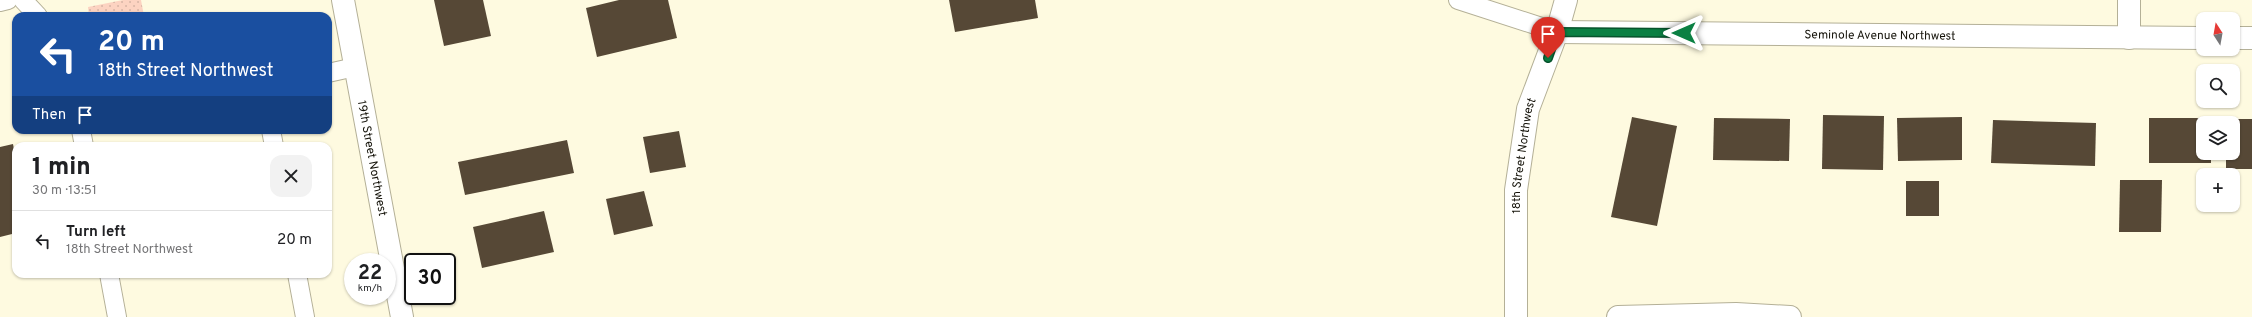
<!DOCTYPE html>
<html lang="en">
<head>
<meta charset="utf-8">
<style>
	body { margin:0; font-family:Overpass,sans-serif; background:#f2f2f2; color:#202124; height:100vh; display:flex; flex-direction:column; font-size:15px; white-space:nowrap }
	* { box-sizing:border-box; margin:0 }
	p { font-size:13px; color:#757577 }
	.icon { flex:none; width:22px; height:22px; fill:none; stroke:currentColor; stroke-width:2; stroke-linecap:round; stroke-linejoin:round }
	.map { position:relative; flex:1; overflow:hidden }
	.drawer { position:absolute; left:12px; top:142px; width:320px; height:136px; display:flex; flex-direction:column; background:#fff; border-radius:12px; box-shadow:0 1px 3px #0004 }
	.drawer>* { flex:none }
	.top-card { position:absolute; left:12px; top:12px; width:320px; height:122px; border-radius:12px; box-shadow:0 1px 3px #0004; background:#1a4fa0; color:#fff; overflow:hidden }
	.needle { width:26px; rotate:349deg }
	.fabs { position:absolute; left:2196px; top:12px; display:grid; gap:8px }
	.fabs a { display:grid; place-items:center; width:44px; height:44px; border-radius:8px; background:#fff; box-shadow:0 1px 3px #0004; font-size:20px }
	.speed { position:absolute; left:344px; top:253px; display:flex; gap:8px; font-size:20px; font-weight:700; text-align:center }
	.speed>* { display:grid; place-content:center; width:52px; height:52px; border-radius:50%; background:#fff; box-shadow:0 1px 3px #0004; line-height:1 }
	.speed small { font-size:10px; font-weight:400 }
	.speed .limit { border:2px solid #111; border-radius:6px; background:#fff; color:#111 }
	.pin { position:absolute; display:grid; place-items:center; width:34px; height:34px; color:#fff; margin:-41px -17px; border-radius:50% 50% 50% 0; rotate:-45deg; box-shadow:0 0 4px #0007 }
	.pin .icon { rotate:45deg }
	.me { position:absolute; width:44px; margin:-22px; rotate:270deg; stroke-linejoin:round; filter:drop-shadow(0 0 3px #0008) }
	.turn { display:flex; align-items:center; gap:14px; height:84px; padding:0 20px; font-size:18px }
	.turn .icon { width:52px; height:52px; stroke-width:2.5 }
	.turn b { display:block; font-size:28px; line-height:34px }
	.then { display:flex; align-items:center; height:38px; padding:0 20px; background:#0003; gap:8px; font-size:15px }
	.round { display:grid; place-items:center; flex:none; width:42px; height:42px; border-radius:12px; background:#f2f2f2 }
	.headline { display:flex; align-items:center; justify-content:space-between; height:68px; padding:0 20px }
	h1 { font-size:24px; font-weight:800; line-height:30px }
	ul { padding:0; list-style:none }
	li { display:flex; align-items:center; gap:12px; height:60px; padding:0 20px; border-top:1px solid #e0e0e0 }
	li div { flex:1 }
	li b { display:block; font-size:15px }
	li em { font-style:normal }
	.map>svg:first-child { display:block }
	.park { fill:url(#park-dots) }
	.building { fill:#564836 }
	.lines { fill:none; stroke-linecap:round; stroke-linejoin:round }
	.lane-casing { stroke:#b4b097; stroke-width:20 }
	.street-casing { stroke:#b4b097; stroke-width:24 }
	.secondary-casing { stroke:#b4b097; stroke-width:24 }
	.lane { stroke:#fff; stroke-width:18 }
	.street { stroke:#fff; stroke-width:22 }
	.secondary { stroke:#fff; stroke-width:22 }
	.route-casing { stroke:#07532c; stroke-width:10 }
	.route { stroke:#0b8043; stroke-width:7 }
	.labels { text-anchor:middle; stroke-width:4; stroke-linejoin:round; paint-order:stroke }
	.street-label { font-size:12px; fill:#141209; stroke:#fff }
</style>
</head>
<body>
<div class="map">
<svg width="2252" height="317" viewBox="0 0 2252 317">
	<defs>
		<pattern id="park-dots" width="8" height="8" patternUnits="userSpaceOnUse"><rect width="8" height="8" fill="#fcd3c1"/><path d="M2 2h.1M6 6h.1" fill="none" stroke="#d7b4a4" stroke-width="1.8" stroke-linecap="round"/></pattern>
	</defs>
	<rect width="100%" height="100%" fill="#fefae0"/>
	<polygon class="park" points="123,0 141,0 144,16 89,16 88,7"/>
	<g class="building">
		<polygon points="434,0 483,0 491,36 444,46"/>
		<polygon points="619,0 668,0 677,38 597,57 586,8"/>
		<polygon points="949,0 1035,0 1038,18 955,32"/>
		<polygon points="1823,115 1884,116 1883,170 1822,169"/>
		<polygon points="1632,117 1677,126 1657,226 1611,217"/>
		<polygon points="1962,117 1962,160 1898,161 1897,118"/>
		<polygon points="1714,118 1790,119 1789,161 1713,160"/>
		<polygon points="2149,118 2211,118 2211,123 2203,123 2203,153 2211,153 2211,163 2149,163"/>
		<polygon points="2226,119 2252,119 2252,169 2226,169 2226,153 2233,153 2233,123 2226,123"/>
		<polygon points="1993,120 2096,123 2095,166 1991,163"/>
		<polygon points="679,131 686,167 650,173 643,137"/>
		<polygon points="567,140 574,173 465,195 458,162"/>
		<polygon points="13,144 16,160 16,233 0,237 0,147"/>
		<polygon points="2120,180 2162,180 2161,232 2119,232"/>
		<rect x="1906" y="181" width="33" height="35"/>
		<polygon points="644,191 653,226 614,235 606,199"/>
		<polygon points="544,211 554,252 482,268 473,227"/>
	</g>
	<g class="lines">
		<defs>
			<g id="lane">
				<polyline points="23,0 38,16"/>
				<polyline points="1458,0 1557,32"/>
				<polyline points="0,2 8,0"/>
				<polyline points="328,73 355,67"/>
				<polyline points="81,130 84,146"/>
				<polyline points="271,130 274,146"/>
				<polyline points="109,274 117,317"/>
				<polyline points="297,274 305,317"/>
			</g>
			<g id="street">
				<path id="s1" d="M343 0 402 317"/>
				<polyline points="2129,0 2129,38"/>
				<path id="s2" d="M1557 32 2203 38"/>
				<polyline points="2233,38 2252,38"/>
				<path id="s3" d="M1516 317V190L1528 109 1557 32 1566 0"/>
			</g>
			<polyline id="secondary" points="1618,317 1736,314 1790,317"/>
		</defs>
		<use href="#lane" class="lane-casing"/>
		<use href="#street" class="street-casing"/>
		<use href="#secondary" class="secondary-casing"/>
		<use href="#lane" class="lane"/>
		<use href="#street" class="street"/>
		<use href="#secondary" class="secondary"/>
	</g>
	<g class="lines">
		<defs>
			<polyline id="route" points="1548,58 1557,32 1684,33"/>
		</defs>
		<use href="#route" class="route-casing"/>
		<use href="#route" class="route"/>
	</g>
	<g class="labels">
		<g class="street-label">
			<text dy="4" stroke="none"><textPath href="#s2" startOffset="323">Seminole Avenue Northwest</textPath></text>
			<text dy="4" stroke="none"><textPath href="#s3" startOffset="162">18th Street Northwest</textPath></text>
			<text dy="4" stroke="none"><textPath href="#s1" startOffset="161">19th Street Northwest</textPath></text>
		</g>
	</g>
</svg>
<div class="fabs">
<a><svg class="needle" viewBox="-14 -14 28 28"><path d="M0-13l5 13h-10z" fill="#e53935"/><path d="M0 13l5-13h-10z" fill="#757577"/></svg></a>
<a><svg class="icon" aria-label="search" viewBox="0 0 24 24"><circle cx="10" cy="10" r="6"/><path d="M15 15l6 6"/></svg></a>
<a><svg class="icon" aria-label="layers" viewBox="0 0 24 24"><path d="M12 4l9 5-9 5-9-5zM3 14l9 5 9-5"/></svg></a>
<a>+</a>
</div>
<div class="speed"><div>22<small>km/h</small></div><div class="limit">30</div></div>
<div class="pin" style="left:1548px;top:58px;background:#d93025"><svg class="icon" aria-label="arrive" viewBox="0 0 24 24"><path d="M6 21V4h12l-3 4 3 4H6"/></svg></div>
<svg class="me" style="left:1684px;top:33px" viewBox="-20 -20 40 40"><path d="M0-17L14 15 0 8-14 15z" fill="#0b8043" stroke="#fff" stroke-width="4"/></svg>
<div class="top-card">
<div class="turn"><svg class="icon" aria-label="left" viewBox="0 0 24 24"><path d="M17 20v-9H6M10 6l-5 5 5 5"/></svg><div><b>20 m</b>18th Street Northwest</div></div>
<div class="then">Then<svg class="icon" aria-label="arrive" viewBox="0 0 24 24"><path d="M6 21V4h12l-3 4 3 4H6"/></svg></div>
</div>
<section class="drawer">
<div class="headline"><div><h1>1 min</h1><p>30 m · 13:51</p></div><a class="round"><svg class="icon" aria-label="close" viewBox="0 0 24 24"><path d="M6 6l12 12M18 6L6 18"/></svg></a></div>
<ul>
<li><svg class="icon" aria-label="left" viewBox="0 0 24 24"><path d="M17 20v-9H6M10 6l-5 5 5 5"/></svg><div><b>Turn left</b><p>18th Street Northwest</p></div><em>20 m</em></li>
</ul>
</section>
</div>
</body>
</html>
